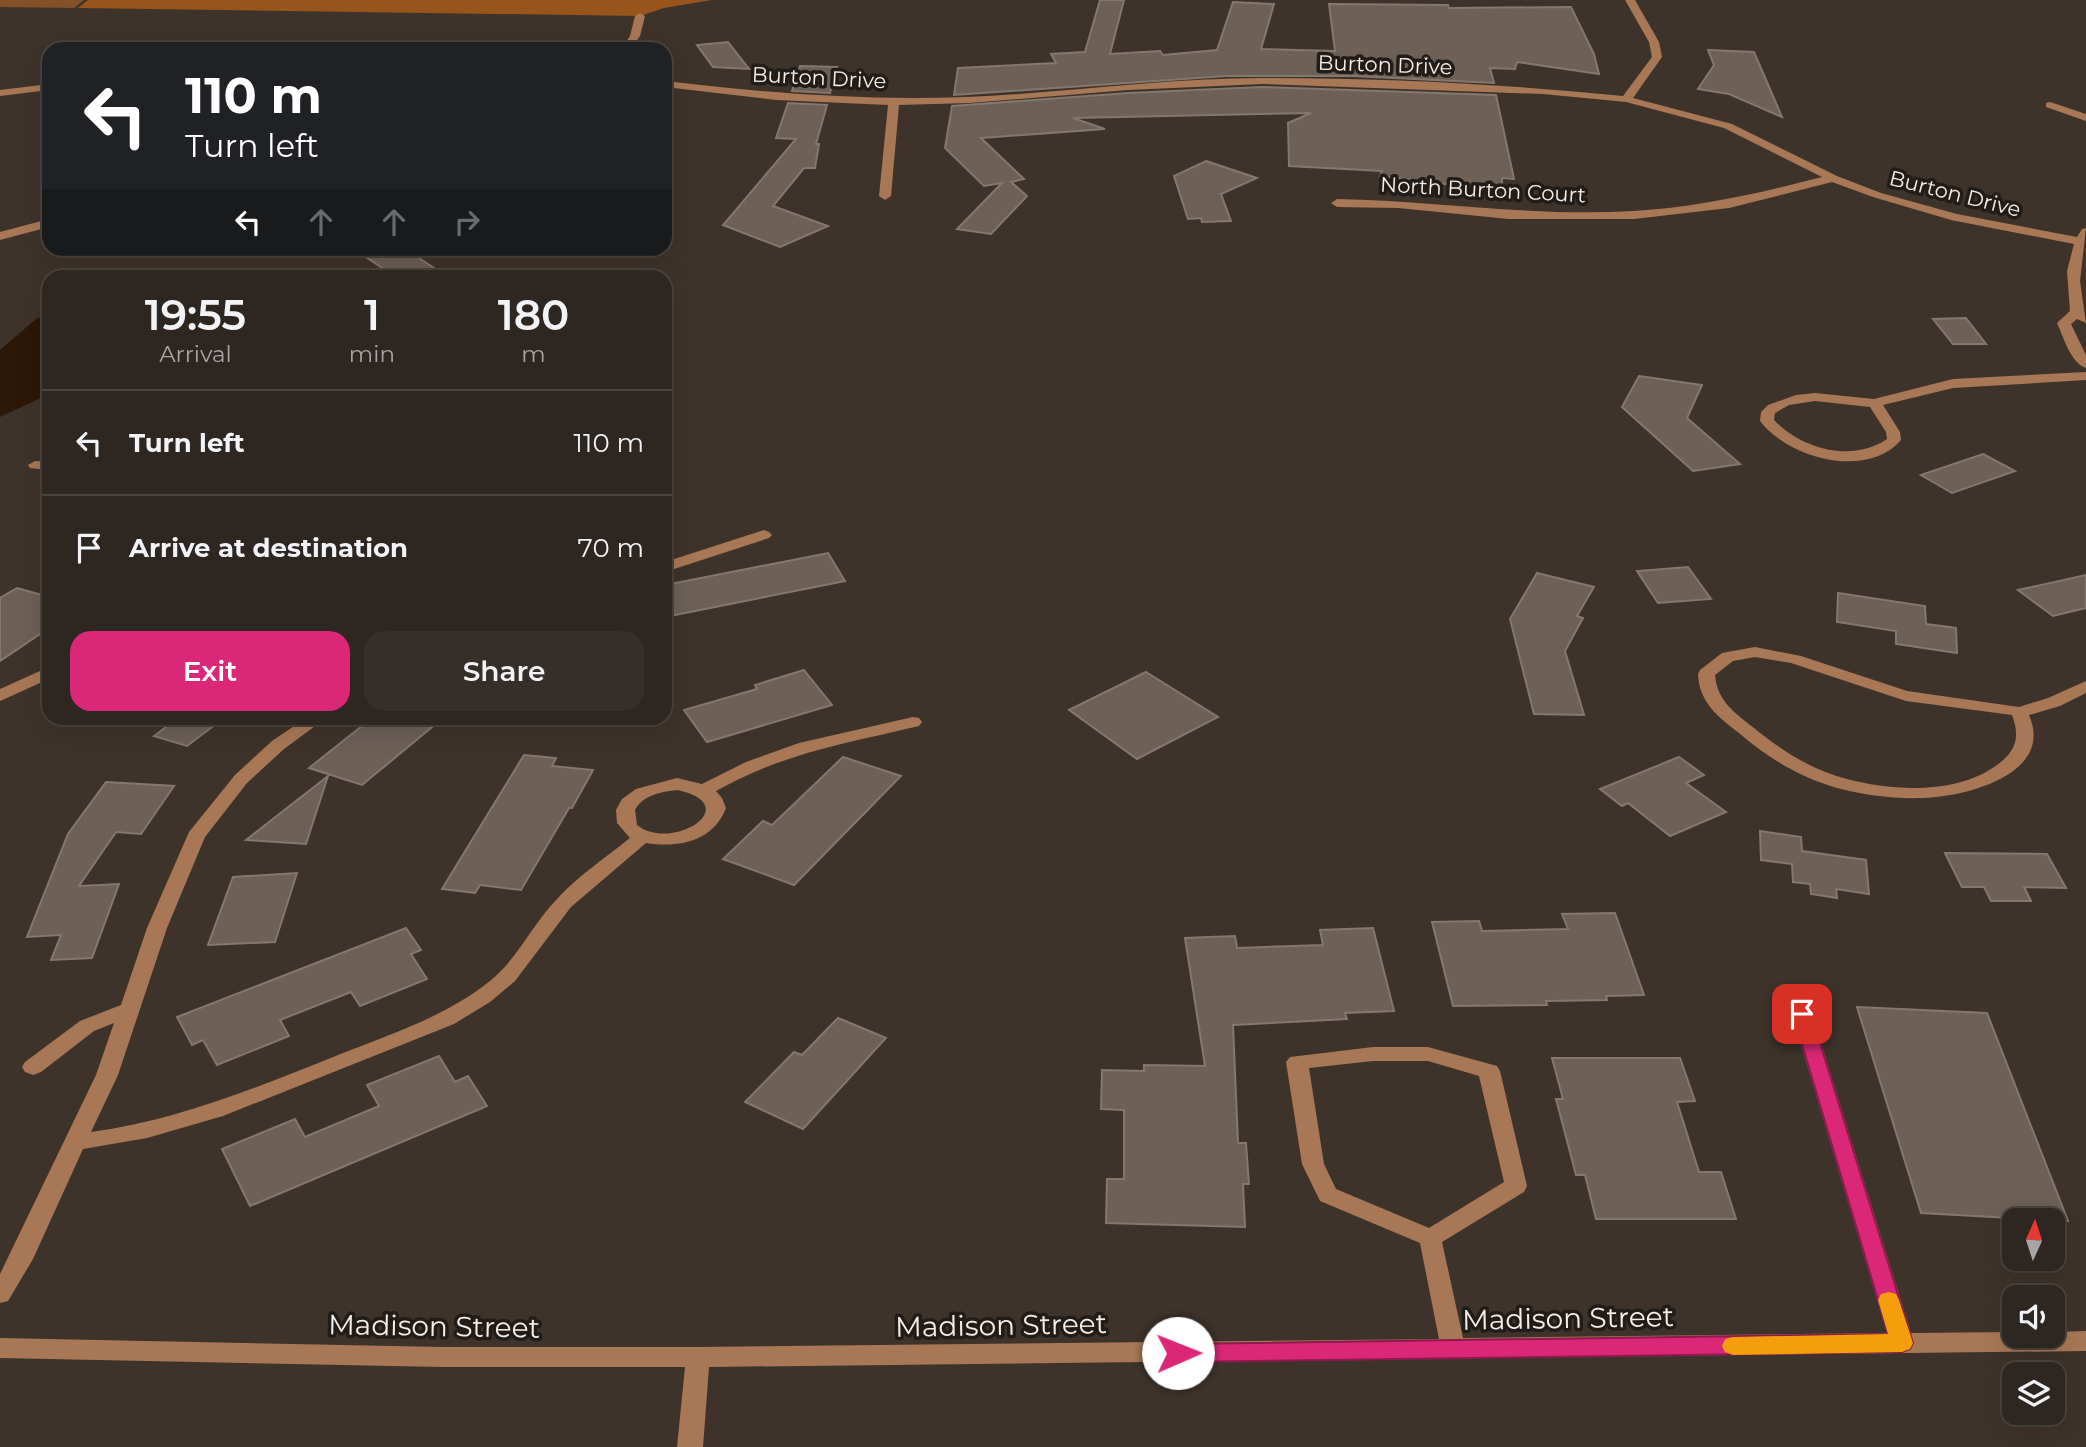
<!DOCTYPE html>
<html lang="en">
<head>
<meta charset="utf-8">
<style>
	body { margin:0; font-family:Montserrat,sans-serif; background:#362e29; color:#f1f3f6; height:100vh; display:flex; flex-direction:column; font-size:26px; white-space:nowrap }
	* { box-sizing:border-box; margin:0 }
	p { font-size:23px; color:#a7a5a5 }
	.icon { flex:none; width:38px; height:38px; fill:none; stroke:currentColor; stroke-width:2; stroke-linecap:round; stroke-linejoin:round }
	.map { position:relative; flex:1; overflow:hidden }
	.drawer { position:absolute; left:42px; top:270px; width:630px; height:455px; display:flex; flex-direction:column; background:#2e2620; border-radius:21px; box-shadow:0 7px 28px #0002,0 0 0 2px #49433e }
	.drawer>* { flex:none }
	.banner { position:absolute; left:42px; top:42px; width:630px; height:214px; border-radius:21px; box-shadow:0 7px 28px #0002,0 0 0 2px #49433e; background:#202124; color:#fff; overflow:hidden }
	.needle { width:46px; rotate:3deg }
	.tools { position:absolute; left:2002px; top:1208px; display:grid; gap:14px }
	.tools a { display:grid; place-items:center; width:63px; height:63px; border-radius:14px; background:#2e2620; box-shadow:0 7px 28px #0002,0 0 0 2px #49433e; font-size:35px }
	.pin { position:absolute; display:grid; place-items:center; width:60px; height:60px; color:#fff; margin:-30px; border-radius:14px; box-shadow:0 4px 10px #0006 }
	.me { position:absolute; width:77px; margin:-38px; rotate:89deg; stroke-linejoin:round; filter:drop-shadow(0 0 5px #0008) }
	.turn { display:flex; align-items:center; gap:24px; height:147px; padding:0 28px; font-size:32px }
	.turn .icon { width:91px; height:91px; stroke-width:2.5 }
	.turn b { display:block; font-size:49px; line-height:60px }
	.lanes { display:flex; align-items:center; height:66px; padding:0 28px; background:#0003; justify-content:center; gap:35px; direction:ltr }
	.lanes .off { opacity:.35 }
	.eta { display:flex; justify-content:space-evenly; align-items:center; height:119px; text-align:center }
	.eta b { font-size:42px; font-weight:600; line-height:49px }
	.cta { display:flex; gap:14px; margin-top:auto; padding:14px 28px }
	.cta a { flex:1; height:80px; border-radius:21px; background:#db2777; color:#fff; font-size:28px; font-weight:600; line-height:80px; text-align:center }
	.cta a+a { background:#362e29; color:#f1f3f6 }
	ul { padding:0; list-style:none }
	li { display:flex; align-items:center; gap:21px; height:105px; padding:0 28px; border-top:2px solid #49433e }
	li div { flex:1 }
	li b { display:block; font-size:26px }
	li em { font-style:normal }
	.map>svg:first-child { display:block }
	.green { fill:#835028 }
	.forest { fill:#97551c }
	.water { fill:#2d1706 }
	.building { fill:#6c6057; stroke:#84776e; stroke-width:2 }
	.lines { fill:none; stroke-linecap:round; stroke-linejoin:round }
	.minor { fill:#a87856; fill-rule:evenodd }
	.route { fill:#db2777; stroke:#8e194d; stroke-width:2 }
	.slow { fill:#f59e0b }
	.labels { text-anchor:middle; stroke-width:7; stroke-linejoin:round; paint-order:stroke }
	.far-street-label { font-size:21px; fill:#f5ede8; stroke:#211c18 }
	.near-street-label { font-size:28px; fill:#f5ede8; stroke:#211c18 }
</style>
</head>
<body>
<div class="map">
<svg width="2086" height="1447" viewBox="0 0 2086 1447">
	<rect width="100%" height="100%" fill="#3e332b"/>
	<polygon class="green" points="0,0 84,0 74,8 0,7"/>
	<polygon class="forest" points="88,0 712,0 664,8 640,16 78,8"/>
	<polygon class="water" points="49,314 49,394 0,417 0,350 36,319"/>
	<g class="building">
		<polygon points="1100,0 1124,0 1110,54 1160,51 1163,55 1217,50 1233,2 1274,4 1261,49 1335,51 1329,4 1448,5 1449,8 1571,7 1594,54 1599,74 1517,62 1515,69 1490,68 1494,83 1353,76 1226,76 954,95 958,68 1056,63 1051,54 1085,52"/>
		<polygon points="728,42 749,69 713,67 697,45"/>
		<polygon points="1708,50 1754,52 1782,117 1729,94 1698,89 1714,65"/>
		<polygon points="800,66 837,67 830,93 792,91"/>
		<polygon points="1262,87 1496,95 1514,179 1502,178 1502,188 1453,185 1380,176 1382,171 1289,166 1288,123 1311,113 1073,118 1105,129 981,138 1024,179 1011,182 1027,196 991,234 957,229 1002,183 984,186 945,148 952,106 1128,93"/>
		<polygon points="788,103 827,105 816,144 819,144 815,168 804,168 773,206 828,226 780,247 723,225 796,139 776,138"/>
		<polygon points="1206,161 1257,178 1221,194 1231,221 1202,222 1201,218 1188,219 1174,176"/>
		<polygon points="396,248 404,248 446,276 394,276 366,257"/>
		<polygon points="1966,318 1986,344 1953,344 1933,319"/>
		<polygon points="1639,376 1702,385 1687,418 1740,464 1693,471 1622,407"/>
		<polygon points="1983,454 2015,471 1952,493 1921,475"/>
		<polygon points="828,553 845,581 665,617 665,585"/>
		<polygon points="1688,567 1711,599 1658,603 1637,571"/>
		<polygon points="1537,573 1594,587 1577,616 1583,618 1565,651 1584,715 1534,714 1510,619"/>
		<polygon points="2086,575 2086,608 2053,616 2018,590"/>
		<polygon points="17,588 49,597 49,628 0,661 0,598"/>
		<polygon points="1838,593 1925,606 1926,624 1956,628 1957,653 1896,644 1896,631 1837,622"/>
		<polygon points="804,670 832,705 707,742 684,710 757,689 755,685"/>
		<polygon points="1146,672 1218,717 1137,759 1069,710"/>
		<polygon points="178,718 224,718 187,746 154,736"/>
		<polygon points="372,718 443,718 362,785 309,768"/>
		<polygon points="524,755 556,758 552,766 593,770 572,808 569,808 521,890 480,885 475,893 442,889"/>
		<polygon points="843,757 901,776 794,885 723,859 763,821 772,825"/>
		<polygon points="1679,757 1704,775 1686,783 1726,812 1670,836 1628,803 1622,806 1600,789"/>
		<polygon points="328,776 306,844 246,840"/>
		<polygon points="106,782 174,786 141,834 116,832 79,886 119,884 92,958 51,960 61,935 27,937 68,834"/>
		<polygon points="1760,831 1801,837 1802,851 1866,860 1869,894 1836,889 1837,898 1811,894 1810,884 1793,882 1792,864 1761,860"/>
		<polygon points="1945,853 2047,854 2066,888 2024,887 2031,901 1991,901 1984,887 1962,887"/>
		<polygon points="297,873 275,942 208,945 233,877"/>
		<polygon points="1615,913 1644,995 1606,996 1607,1000 1546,1001 1547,1005 1453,1006 1432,922 1479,921 1482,931 1568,929 1562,914"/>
		<polygon points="406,928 421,950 411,954 427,979 360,1006 351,992 280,1020 289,1036 217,1065 203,1040 192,1045 177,1017"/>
		<polygon points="1373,928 1394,1011 1345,1013 1347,1019 1233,1025 1238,1143 1246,1143 1249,1184 1243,1184 1245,1227 1106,1223 1107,1179 1124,1179 1124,1110 1101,1109 1102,1070 1144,1071 1144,1065 1205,1066 1185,938 1235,936 1237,948 1323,945 1320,930"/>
		<polygon points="1857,1007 1987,1013 2068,1221 1921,1213"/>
		<polygon points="838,1018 886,1038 803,1129 745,1102 794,1052 802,1055"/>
		<polygon points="439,1056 455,1082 468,1076 487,1106 250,1206 222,1149 295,1119 305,1137 379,1106 367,1085"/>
		<polygon points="1552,1058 1680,1058 1695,1101 1677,1102 1699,1172 1721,1172 1736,1219 1596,1219 1585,1175 1576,1175 1556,1099 1563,1099"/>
	</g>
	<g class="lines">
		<g class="minor">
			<path d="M1625 0H1635L1659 42 1662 57 1633 98 1732 124 1837 176 1881 193 1957 214 2077 237 2082 229 2086 228 2080 281 2086 323 2077 319 2071 324 2086 355V368C2070 362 2064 338 2057 323L2070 311 2067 271 2074 244 1951 220 1873 197 1832 182 1729 208 1634 219H1509L1398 208 1337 207 1331 203 1337 199C1436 201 1535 217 1634 211 1699 207 1760 193 1822 177L1724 128 1626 102 1543 94 1262 84 1128 90 969 103 899 105 891 196 885 200 879 196 888 105 776 100 665 87V81C766 93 865 101 967 97 1065 93 1164 78 1263 78 1383 78 1504 84 1623 96L1652 57 1649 42Z"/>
			<polygon points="640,13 645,16 640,36 631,49 621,49 630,36 635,16"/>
			<polygon points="49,84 49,90 0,96 0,90"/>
			<polygon points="2050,102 2086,114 2086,121 2046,107 2046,103"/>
			<polygon points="49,219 49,227 0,240 0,232"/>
			<path d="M2086 372V380L1953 388 1883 405 1900 432 1901 440C1867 480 1788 458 1760 421L1761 412 1768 405 1796 395 1815 393 1874 399 1953 379ZM1815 401 1870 407 1886 432 1887 439C1852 463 1802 449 1774 420L1775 413 1789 405Z"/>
			<polygon points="35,461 49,462 49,470 30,468 28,465"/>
			<polygon points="764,530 769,532 772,535 769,538 665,572 665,562"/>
			<path d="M1755 647 1801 656 1907 691 2019 707 2048 698 2086 681V693L2060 706 2029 715C2055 775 1964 797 1922 798 1893 799 1864 795 1837 788 1799 777 1768 758 1739 733 1718 717 1699 702 1698 674L1700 670 1722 653ZM1755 657 1791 663 1906 701 2012 715C2021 738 2015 752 1997 765 1956 795 1893 791 1847 779 1812 770 1782 751 1754 728 1735 713 1717 701 1715 675L1733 661Z"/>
			<polygon points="49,667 49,679 0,701 0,689"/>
			<path d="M913 717 919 718 922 722 919 726C844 744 786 752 716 791L722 798 726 808C713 842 678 848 646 843L571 907 515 981 490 1002 454 1024 223 1116 147 1138 83 1149 33 1259 8 1301 0 1303V1274L96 1075 114 1023 94 1031 41 1072 33 1075 25 1072 22 1067 25 1062 80 1021 121 1005 147 928 189 832 235 775 272 741 306 718H326L284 749 247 783 205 837 167 928 118 1075 91 1132C178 1120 258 1087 338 1055 391 1034 445 1017 490 981 518 958 532 925 557 899 578 876 605 858 630 838L617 823 616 810 622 799 636 789 677 778 702 784 746 762 799 743ZM677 790C747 805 672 853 637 825L635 810C643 795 661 792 677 790Z"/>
			<path d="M1802 1007 1809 1009 1812 1014 1911 1333 2014 1332V1335H2053V1332L2086 1331V1351L709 1367 703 1447H677L685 1367H443L0 1358V1338L443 1347H698L1439 1339 1420 1243 1320 1201 1302 1164 1286 1062 1290 1057 1373 1047H1428L1497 1066 1500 1071 1527 1186 1524 1192 1442 1242 1463 1338 1887 1333 1792 1014 1795 1009ZM1373 1061H1428L1479 1076 1504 1182 1429 1228 1336 1189 1324 1164 1309 1068Z"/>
		</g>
	</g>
	<polygon class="route" points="1802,1008 1809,1010 1811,1014 1913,1343 1910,1349 1902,1352 1178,1362 1170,1359 1167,1353 1170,1346 1178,1344 1888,1334 1793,1014 1795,1010"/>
	<polygon class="slow" points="1889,1292 1896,1294 1899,1300 1913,1343 1910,1349 1902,1352 1733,1355 1725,1352 1722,1346 1725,1339 1733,1337 1888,1334 1878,1300 1881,1294"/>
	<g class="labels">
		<g class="far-street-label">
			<text transform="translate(1385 65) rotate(2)" y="7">Burton Drive</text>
			<text transform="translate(819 78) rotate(3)" y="7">Burton Drive</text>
			<text transform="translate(1483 190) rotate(3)" y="7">North Burton Court</text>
			<text transform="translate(1955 194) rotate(14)" y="7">Burton Drive</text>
		</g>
		<g class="near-street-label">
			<text transform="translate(1568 1318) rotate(-1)" y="10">Madison Street</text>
			<text transform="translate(1001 1325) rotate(-1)" y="10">Madison Street</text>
			<text transform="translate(434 1326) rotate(1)" y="10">Madison Street</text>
		</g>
	</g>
</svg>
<div class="tools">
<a><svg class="needle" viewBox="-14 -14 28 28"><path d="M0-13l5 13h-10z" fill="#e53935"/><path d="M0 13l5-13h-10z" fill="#a7a5a5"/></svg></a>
<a><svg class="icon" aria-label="sound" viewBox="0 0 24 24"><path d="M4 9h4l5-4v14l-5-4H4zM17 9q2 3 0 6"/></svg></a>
<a><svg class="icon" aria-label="layers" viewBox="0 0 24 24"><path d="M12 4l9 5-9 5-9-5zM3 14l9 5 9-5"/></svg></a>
</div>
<div class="pin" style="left:1802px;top:1014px;background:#d93025"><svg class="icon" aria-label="arrive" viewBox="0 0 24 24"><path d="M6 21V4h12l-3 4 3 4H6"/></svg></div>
<svg class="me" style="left:1178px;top:1353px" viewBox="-20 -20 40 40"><circle r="19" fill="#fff"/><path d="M0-13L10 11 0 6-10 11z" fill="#db2777"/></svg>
<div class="banner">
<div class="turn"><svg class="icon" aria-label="left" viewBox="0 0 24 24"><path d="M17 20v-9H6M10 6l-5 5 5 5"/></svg><div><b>110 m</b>Turn left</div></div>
<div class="lanes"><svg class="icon" aria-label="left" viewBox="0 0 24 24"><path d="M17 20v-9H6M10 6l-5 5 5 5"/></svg><svg class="icon off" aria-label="ahead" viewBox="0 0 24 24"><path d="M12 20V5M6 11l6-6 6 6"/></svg><svg class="icon off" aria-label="ahead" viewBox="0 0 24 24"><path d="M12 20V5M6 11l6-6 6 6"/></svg><svg class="icon off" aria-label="right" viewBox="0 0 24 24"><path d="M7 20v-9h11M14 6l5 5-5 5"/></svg></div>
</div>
<section class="drawer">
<div class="eta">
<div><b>19:55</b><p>Arrival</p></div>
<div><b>1</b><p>min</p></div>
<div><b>180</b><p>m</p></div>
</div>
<ul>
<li><svg class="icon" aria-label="left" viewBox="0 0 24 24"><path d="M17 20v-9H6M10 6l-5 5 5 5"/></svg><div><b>Turn left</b></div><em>110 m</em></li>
<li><svg class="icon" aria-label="arrive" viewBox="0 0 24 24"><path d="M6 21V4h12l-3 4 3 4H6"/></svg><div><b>Arrive at destination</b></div><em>70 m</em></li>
</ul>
<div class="cta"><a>Exit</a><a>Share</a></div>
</section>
</div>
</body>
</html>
